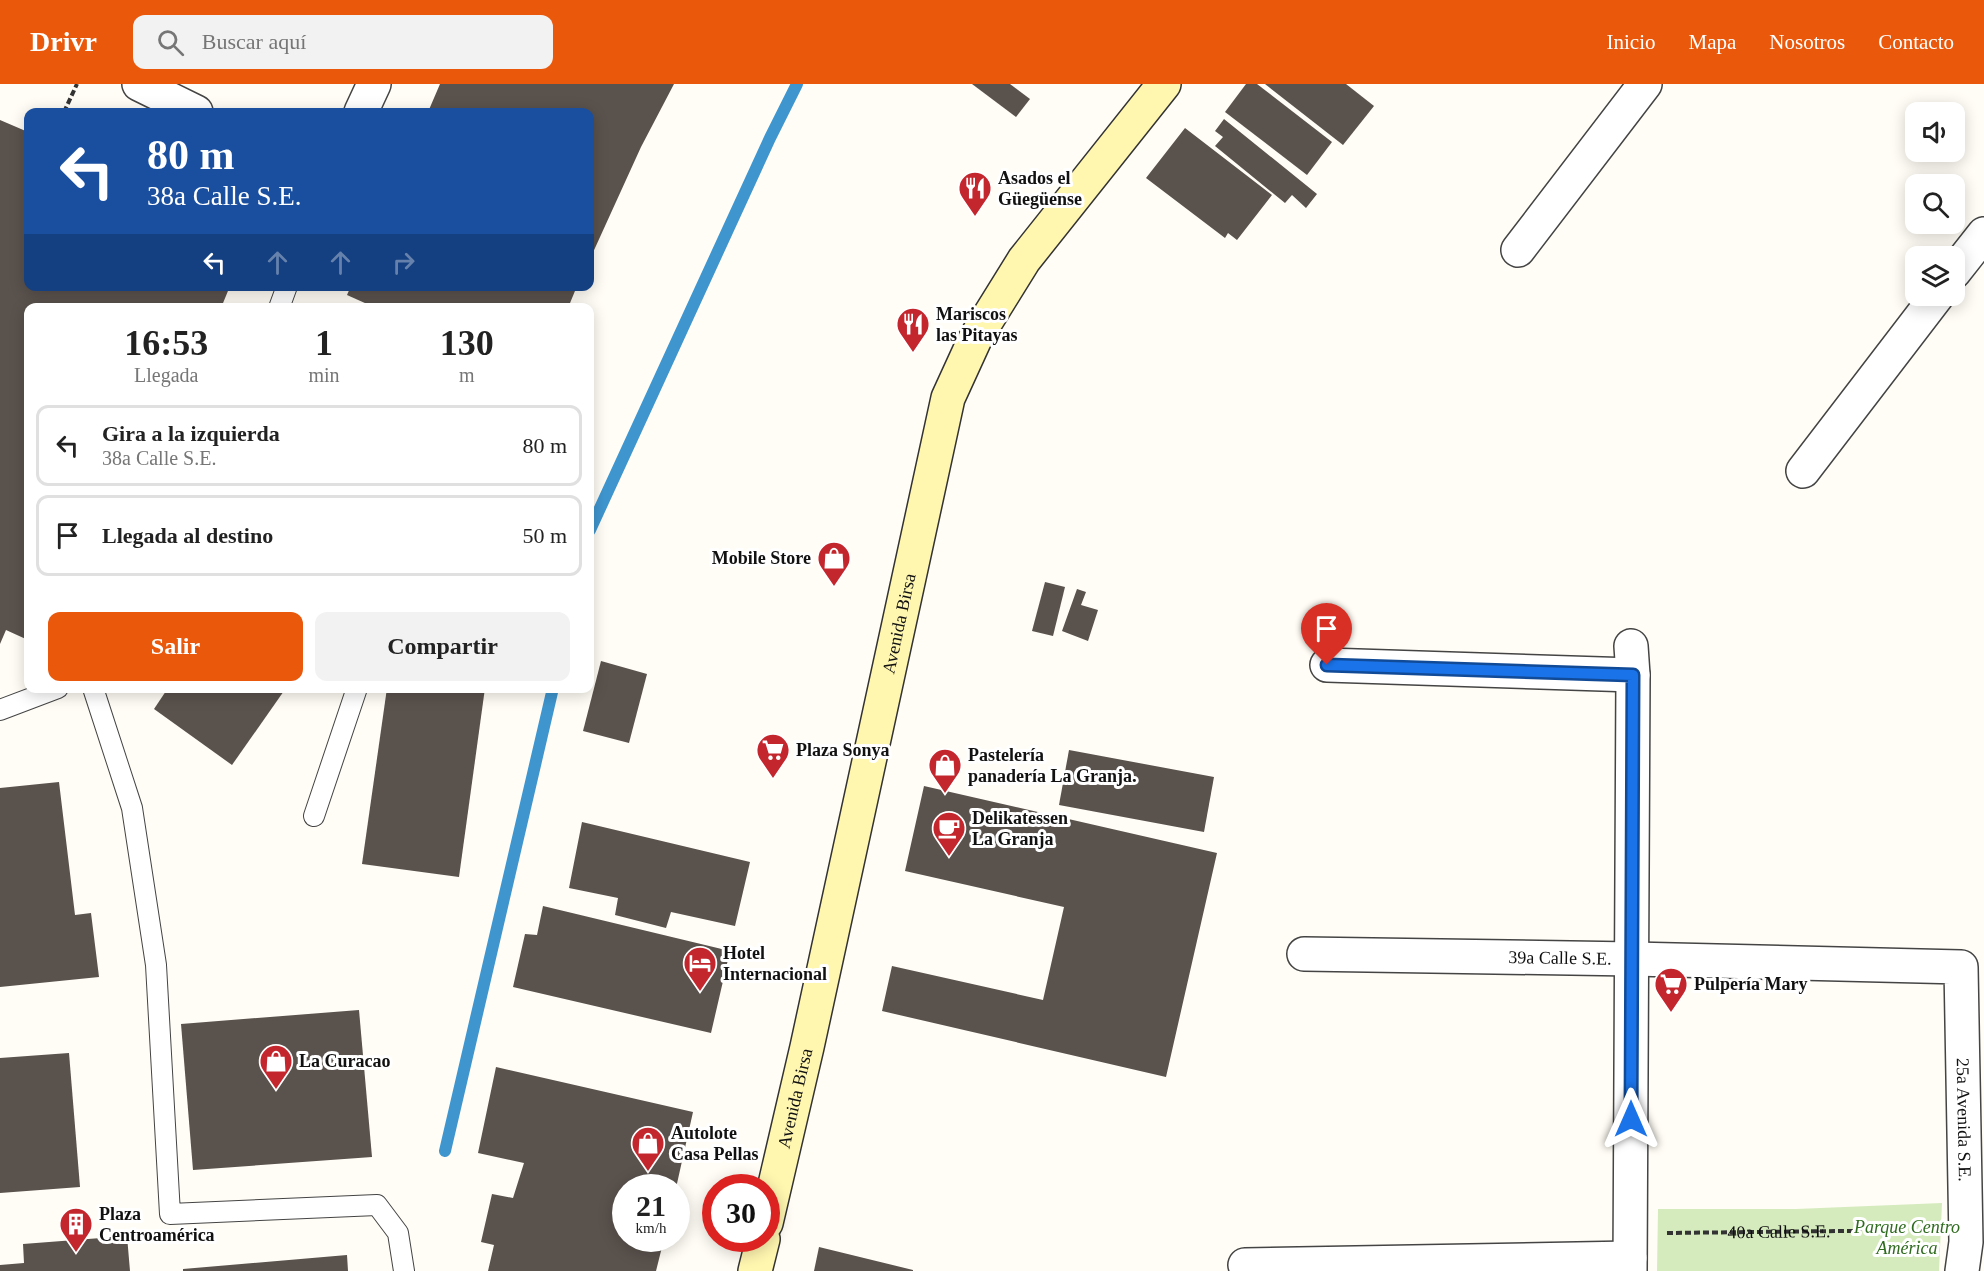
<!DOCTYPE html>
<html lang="es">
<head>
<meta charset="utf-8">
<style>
	body { margin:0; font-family:"Times New Roman",serif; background:#f2f2f2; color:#222; height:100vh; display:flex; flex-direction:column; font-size:22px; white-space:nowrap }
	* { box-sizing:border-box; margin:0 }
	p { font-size:20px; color:#767676 }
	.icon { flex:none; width:33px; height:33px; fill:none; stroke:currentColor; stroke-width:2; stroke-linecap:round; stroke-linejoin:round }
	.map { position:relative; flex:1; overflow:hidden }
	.panel { position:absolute; left:24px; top:219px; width:570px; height:390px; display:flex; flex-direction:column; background:#fff; border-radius:12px; box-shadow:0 3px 15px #0003 }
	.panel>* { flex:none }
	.top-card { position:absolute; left:24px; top:24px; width:570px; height:183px; border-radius:12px; box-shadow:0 3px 15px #0003; background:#1a4fa0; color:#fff; overflow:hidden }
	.fabs { position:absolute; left:1905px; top:18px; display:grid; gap:12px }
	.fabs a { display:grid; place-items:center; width:60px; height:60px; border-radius:12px; background:#fff; box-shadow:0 3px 15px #0003; font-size:30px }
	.speed { position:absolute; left:612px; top:1090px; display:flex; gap:12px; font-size:30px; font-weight:700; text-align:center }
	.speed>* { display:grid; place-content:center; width:78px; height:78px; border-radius:50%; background:#fff; box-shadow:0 3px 15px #0003; line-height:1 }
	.speed small { font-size:15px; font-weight:400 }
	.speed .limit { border:9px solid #d22; background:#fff; color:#111 }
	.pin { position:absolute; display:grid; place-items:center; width:51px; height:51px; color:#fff; margin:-62px -26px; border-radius:50% 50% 50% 0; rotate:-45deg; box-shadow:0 0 6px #0007 }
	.pin .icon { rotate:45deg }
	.me { position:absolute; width:66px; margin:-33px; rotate:0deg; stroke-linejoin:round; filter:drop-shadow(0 0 4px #0008) }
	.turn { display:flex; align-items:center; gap:21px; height:126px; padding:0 24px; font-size:27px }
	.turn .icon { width:78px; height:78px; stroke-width:2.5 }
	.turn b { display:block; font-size:42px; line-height:51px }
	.lanes { display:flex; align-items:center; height:57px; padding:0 24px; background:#0003; justify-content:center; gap:30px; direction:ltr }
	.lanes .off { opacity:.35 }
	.eta { display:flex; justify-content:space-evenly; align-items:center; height:102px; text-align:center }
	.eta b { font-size:36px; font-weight:600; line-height:42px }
	.primary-button { display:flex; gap:12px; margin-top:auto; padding:12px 24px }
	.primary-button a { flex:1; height:69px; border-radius:12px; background:#ea580c; color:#fff; font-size:24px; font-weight:600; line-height:69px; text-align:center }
	.primary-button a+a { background:#f2f2f2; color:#222 }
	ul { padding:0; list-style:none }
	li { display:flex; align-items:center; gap:18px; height:81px; margin:0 12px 9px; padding:0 12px; border:3px solid #e0e0e0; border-radius:12px }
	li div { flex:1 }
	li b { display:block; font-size:22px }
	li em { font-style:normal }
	header { display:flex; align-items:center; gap:36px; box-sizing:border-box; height:84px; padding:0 30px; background:#ea580c; color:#fff }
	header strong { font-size:28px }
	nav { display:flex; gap:33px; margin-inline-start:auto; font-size:21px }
	.search { width:420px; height:54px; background:#f2f2f2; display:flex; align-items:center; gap:15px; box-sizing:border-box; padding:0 21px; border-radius:12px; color:#767676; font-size:22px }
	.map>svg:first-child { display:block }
	.green { fill:#d5ebbd }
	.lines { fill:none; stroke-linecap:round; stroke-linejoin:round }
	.stream { stroke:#3f96cf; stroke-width:12 }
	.building { fill:#5a524d }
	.lane-casing { stroke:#444; stroke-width:22 }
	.street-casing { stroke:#444; stroke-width:36 }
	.secondary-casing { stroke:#333; stroke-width:36 }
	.path { stroke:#333; stroke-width:4; stroke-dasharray:6 3; stroke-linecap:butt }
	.lane { stroke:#fff; stroke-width:20 }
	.street { stroke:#fff; stroke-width:33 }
	.secondary { stroke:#fff6b0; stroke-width:33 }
	.route-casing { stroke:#114b97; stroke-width:15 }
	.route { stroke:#1a73e8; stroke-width:10 }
	.labels { text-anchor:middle; stroke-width:6; stroke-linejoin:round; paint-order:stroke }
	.poi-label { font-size:18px; font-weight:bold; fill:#111; stroke:#fff; text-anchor:start }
	.street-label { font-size:18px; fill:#111; stroke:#fff }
	.park-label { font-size:18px; font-style:italic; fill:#2f6b1f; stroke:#fff }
</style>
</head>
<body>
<header>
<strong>Drivr</strong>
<div class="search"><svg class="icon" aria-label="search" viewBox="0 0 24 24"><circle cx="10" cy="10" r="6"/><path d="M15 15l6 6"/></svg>Buscar aquí</div>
<nav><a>Inicio</a><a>Mapa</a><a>Nosotros</a><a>Contacto</a></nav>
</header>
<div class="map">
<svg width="1984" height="1187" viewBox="0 0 1984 1187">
	<rect width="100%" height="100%" fill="#fffdf5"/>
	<polygon class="green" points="1942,1119 1939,1187 1657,1187 1658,1125 1796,1125"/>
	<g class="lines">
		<g class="stream">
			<polyline points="590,446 770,54 797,0"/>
			<polyline points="445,1067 553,604"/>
		</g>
	</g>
	<g class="building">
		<polygon points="440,0 674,0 641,63 590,175 590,28 428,28"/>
		<polygon points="972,0 1010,0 1030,15 1016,33"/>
		<polygon points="1246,0 1257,0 1332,58 1307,91 1225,28"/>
		<polygon points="1265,0 1346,0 1374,22 1343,61"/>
		<polygon points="1224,35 1317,110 1306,124 1292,111 1285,119 1215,62 1223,53 1215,47"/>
		<polygon points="0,36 28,48 28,202 230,202 221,224 28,224 28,556 6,546 0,560"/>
		<polygon points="1185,44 1272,111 1237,156 1228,149 1225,154 1146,94"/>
		<polygon points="351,202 577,202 568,224 376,224 347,211"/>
		<polygon points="1045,498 1065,503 1053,552 1032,547"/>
		<polygon points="1077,505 1086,508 1081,521 1098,526 1088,557 1062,547"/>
		<polygon points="601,577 647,590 629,659 583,647"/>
		<polygon points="168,604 286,604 232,681 154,625"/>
		<polygon points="387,604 485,604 459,793 362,780"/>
		<polygon points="1069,666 1214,693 1204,748 1059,721"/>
		<polygon points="59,698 75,831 91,829 99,893 0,903 0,704"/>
		<polygon points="924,702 1217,769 1166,993 882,927 892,882 1043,916 1064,823 905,787"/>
		<polygon points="582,738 750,778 735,842 671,828 666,844 615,831 618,814 569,804"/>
		<polygon points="543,822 730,867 711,949 513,903 525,850 537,851"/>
		<polygon points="359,926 372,1073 193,1086 181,940"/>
		<polygon points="69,969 80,1103 0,1109 0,974"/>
		<polygon points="496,983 693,1028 676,1104 626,1104 626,1155 664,1155 656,1187 488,1187 494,1161 481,1158 492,1110 513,1114 524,1079 478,1069"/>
		<polygon points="127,1152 130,1187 0,1187 0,1181 24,1179 23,1160"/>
		<polygon points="819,1163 913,1186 913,1187 814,1187"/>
		<polygon points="347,1171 348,1187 183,1187 183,1185"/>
	</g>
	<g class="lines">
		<defs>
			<g id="lane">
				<polyline points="279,224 287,202"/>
				<polyline points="93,604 132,724 156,881 170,1130 377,1121 398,1149 404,1187"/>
				<polyline points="0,626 58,604"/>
				<polyline points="314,732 357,604"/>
			</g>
			<g id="street">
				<polyline points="139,0 196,28"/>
				<polyline points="361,28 374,0"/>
				<polyline points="1518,166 1645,0"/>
				<polyline points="1954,188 1984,150"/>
				<polyline points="1803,387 1937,212"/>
				<polyline points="1327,581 1633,591"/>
				<path id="s2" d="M1304 870 1633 875 1961 883 1966 1158 1962 1187"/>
				<polyline points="1245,1181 1630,1174"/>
				<polyline points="1630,1187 1633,591 1631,562"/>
			</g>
			<g id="secondary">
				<path id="s3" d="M766 1139 807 963 948 314 975 255 1024 176 1164 0"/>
				<polyline points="755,1187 763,1155"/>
			</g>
		</defs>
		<use href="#lane" class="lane-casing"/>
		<use href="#street" class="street-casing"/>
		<use href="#secondary" class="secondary-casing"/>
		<g class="path">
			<polyline points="64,28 77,0"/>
			<path id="s1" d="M1667 1149 1930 1146"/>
		</g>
		<use href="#lane" class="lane"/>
		<use href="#street" class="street"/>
		<use href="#secondary" class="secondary"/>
	</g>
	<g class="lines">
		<defs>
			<polyline id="route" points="1327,581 1633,591 1631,1035"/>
		</defs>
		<use href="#route" class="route-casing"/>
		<use href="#route" class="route"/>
	</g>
	<defs>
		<symbol id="restaurant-pin" viewBox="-11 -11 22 30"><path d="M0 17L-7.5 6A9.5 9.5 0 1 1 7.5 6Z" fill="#c4262e" stroke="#fff"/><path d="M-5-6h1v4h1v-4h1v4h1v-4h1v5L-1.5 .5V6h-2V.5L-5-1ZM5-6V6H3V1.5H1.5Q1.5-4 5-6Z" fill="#fff"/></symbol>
		<symbol id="shop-pin" viewBox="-11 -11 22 30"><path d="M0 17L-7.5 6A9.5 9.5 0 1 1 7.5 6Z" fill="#c4262e" stroke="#fff"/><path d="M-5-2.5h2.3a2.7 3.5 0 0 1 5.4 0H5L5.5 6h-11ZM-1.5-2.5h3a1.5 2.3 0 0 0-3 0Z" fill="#fff"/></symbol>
		<symbol id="supermarket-pin" viewBox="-11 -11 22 30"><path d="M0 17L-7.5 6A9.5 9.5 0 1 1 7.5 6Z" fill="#c4262e" stroke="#fff"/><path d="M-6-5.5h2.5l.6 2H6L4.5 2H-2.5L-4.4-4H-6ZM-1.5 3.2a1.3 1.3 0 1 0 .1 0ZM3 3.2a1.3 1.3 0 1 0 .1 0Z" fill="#fff"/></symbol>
		<symbol id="cafe-pin" viewBox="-11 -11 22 30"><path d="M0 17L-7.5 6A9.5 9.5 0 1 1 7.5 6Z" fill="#c4262e" stroke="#fff"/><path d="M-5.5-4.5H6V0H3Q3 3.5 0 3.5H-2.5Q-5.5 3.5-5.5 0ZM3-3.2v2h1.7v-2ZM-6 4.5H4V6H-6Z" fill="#fff"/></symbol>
		<symbol id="hotel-pin" viewBox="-11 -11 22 30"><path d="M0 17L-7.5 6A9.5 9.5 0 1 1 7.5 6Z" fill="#c4262e" stroke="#fff"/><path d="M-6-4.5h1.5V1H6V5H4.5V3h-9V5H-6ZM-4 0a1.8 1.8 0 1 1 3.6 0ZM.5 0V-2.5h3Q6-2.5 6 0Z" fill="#fff"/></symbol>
		<symbol id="building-pin" viewBox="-11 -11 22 30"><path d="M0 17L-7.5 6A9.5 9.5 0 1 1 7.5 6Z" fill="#c4262e" stroke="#fff"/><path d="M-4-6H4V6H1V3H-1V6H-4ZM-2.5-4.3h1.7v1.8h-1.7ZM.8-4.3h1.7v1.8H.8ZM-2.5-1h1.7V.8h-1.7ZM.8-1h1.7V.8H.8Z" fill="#fff"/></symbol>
	</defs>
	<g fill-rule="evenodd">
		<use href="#restaurant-pin" x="956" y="85" width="38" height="52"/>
		<use href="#restaurant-pin" x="894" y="221" width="38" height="52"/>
		<use href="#shop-pin" x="815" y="455" width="38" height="52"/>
		<use href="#supermarket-pin" x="754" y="647" width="38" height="52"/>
		<use href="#shop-pin" x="926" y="662" width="38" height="52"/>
		<use href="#cafe-pin" x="930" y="725" width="38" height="52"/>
		<use href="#hotel-pin" x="681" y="860" width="38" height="52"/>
		<use href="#supermarket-pin" x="1652" y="881" width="38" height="52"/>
		<use href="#shop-pin" x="257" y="958" width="38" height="52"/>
		<use href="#shop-pin" x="629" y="1040" width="38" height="52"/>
		<use href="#building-pin" x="57" y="1121" width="38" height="52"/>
	</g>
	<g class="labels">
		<g class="poi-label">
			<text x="998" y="100">Asados el<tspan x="998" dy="21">Güegüense</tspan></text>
			<text x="936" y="236">Mariscos<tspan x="936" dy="21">las Pitayas</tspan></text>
			<text x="811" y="480" text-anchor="end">Mobile Store</text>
			<text x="796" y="672">Plaza Sonya</text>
			<text x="968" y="677">Pastelería<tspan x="968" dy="21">panadería La Granja.</tspan></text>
			<text x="972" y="740">Delikatessen<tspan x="972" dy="21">La Granja</tspan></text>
			<text x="723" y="875">Hotel<tspan x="723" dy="21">Internacional</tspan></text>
			<text x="1694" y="906">Pulpería Mary</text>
			<text x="299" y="983">La Curacao</text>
			<text x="671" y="1055">Autolote<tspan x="671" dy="21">Casa Pellas</tspan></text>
			<text x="99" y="1136">Plaza<tspan x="99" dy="21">Centroamérica</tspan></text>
		</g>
		<g class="street-label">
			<text dy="6" stroke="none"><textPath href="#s3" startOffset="614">Avenida Birsa</textPath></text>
			<text dy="6" stroke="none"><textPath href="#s2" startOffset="256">39a Calle S.E.</textPath></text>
			<text dy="6" stroke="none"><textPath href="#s3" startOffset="128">Avenida Birsa</textPath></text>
			<text dy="6" stroke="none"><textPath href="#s2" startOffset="810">25a Avenida S.E.</textPath></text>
			<text dy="6" stroke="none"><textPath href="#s1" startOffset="112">40a Calle S.E.</textPath></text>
		</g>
		<g class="park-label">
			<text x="1907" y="1149">Parque Centro<tspan x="1907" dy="21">América</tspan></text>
		</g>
	</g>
</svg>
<div class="fabs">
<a><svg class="icon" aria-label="sound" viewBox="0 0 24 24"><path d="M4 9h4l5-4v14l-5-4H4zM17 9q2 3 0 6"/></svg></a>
<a><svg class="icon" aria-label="search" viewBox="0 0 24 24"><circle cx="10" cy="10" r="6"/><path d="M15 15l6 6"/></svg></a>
<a><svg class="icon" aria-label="layers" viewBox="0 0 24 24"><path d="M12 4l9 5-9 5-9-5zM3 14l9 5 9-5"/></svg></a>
</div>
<div class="speed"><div>21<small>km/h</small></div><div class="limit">30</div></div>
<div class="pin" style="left:1327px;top:581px;background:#d93025"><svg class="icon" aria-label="arrive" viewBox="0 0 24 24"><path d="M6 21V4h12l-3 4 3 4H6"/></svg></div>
<svg class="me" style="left:1631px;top:1035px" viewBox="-20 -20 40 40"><path d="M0-17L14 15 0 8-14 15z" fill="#1a73e8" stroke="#fff" stroke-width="4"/></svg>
<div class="top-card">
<div class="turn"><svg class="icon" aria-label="left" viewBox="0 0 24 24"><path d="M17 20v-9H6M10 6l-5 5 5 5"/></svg><div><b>80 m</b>38a Calle S.E.</div></div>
<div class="lanes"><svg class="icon" aria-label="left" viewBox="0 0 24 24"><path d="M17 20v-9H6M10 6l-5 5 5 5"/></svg><svg class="icon off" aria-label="ahead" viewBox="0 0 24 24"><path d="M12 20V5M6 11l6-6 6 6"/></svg><svg class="icon off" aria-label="ahead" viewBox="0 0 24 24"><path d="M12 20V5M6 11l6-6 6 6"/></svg><svg class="icon off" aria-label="right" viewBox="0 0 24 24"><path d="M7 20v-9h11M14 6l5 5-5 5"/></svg></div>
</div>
<section class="panel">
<div class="eta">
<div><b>16:53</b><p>Llegada</p></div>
<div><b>1</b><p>min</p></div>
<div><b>130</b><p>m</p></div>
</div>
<ul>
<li><svg class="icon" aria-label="left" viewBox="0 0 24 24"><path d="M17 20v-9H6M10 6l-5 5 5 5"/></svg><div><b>Gira a la izquierda</b><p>38a Calle S.E.</p></div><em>80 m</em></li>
<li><svg class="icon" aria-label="arrive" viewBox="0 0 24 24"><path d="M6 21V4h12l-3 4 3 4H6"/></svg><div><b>Llegada al destino</b></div><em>50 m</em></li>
</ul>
<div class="primary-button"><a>Salir</a><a>Compartir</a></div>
</section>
</div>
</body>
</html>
